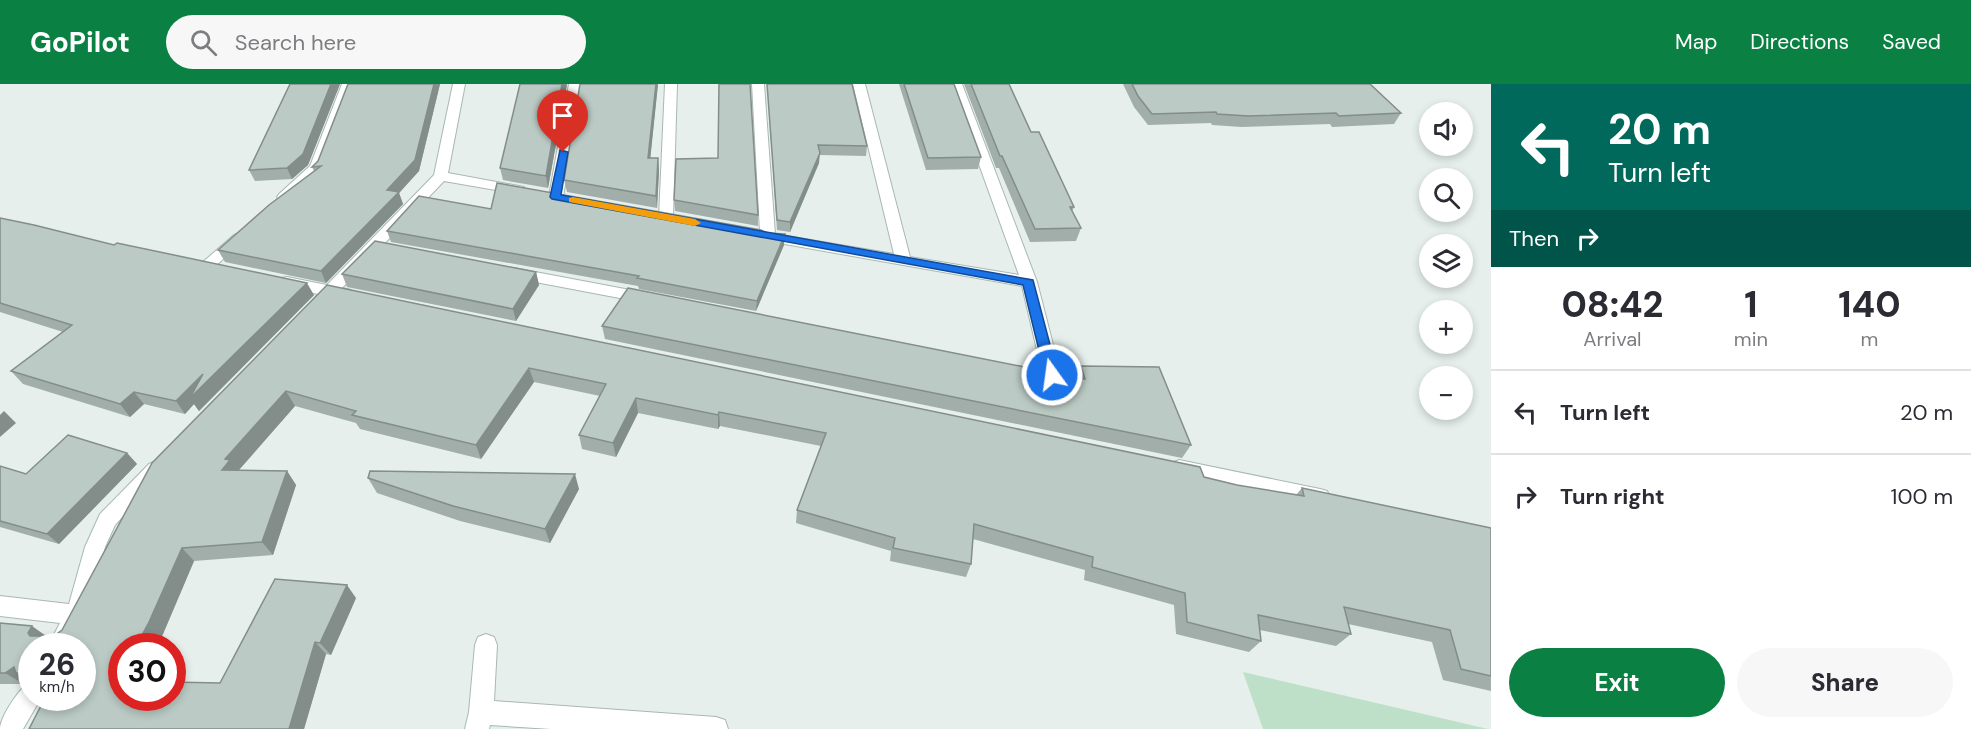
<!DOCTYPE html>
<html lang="en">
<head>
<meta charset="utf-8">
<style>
	body { margin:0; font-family:"DM Sans",sans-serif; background:#f7f7f7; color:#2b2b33; height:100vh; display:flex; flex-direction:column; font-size:22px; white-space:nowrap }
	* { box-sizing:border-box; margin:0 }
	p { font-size:20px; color:#7c7c81 }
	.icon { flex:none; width:33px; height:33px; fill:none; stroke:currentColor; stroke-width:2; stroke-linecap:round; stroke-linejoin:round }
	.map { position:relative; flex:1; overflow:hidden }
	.side { display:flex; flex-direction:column; background:#fff; width:480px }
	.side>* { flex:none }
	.hud { background:#00695c; color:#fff; overflow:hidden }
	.tools { position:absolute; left:1419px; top:18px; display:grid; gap:12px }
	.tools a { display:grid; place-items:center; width:54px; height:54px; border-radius:50%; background:#fff; box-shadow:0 3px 9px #0003; font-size:30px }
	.speed { position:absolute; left:18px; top:549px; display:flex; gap:12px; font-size:30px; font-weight:700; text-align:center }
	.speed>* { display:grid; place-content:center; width:78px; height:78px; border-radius:50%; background:#fff; box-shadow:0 3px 9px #0003; line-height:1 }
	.speed small { font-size:15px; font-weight:400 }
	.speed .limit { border:9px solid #d22; background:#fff; color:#111 }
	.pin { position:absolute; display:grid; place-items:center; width:51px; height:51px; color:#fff; margin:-62px -26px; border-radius:50% 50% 50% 0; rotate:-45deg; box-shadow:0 0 6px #0007 }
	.pin .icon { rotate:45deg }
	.me { position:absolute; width:66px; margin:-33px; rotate:346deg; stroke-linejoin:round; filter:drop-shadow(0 0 4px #0008) }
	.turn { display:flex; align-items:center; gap:21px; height:126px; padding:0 18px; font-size:27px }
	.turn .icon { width:78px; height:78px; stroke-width:2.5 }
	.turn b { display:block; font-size:42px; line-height:51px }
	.then { display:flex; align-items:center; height:57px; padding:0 18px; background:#0003; gap:12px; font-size:22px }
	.eta { display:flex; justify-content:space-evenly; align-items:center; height:102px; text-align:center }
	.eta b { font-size:36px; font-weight:800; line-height:42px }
	.button { display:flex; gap:12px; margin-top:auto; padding:12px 18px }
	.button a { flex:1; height:69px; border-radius:36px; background:#0b8043; color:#fff; font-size:24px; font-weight:800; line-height:69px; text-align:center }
	.button a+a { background:#f7f7f7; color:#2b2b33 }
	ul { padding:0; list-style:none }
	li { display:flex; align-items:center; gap:18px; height:84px; padding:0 18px; border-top:2px solid #e1e1e2 }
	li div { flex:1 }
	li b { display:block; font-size:22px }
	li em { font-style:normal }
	header { display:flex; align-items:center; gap:36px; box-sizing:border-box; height:84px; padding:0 30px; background:#0b8043; color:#fff }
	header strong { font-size:28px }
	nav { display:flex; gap:33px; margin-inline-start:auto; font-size:21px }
	.search { width:420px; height:54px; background:#f7f7f7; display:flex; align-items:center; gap:15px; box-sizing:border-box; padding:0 21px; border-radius:33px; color:#7c7c81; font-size:22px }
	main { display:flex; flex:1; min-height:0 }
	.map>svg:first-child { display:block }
	.green { fill:#bfe0c8 }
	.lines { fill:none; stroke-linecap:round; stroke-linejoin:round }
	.minor-casing { stroke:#a8b8b2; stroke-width:2 }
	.minor { fill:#fff; fill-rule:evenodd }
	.wall { fill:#a1aea9 }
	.shaded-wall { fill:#838d89 }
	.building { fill:#bbcac4; stroke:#838d89; stroke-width:1.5 }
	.route { fill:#1a73e8; stroke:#114b97; stroke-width:1.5 }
	.slow { fill:#f59e0b }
</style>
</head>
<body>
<header>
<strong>GoPilot</strong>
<div class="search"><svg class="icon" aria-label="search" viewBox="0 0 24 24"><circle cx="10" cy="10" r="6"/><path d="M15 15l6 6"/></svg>Search here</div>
<nav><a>Map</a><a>Directions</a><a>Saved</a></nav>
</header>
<main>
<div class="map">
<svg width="1491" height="645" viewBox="0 0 1491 645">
	<rect width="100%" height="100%" fill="#e6efeb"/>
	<polygon class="green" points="1243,588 1488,645 1263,645"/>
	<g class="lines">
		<defs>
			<g id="minor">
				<polygon points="342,0 354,0 323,84 289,116 279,116 277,113 279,110 310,82"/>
				<polygon points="453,0 465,0 448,89 524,103 526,106 524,109 519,110 444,97 342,204 351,206 353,210 351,214 345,215 334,213 324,218 318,217 316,213 318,210 281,202 279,198 281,194 287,193 327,201 434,91"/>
				<polygon points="569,0 581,0 563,113 556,117 549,113"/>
				<polygon points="665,0 677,0 673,133 666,137 659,133"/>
				<path d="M752 0H764L775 150 894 170 853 0H865L910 173 1019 191 950 0H962L1037 198 1061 292 1058 296C1048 300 1037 295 1027 292L1024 288 1027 284 1041 283 1022 202 756 155 754 152 760 148Z"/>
				<polygon points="239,149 246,154 244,157 213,184 203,184 200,181 203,178 234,151"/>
				<polygon points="514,184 646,209 652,210 654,214 652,218 646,219 509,193 506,189 509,185"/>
				<polygon points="1179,376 1320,405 1327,407 1330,413 1327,419 1320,421 1179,392 1172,389 1169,384 1172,379"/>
				<polygon points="156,377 163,380 166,385 115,441 105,463 88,531 71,562 48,562 60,539 0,532 0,512 69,520 85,463 100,430 149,380"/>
				<polygon points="486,550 494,553 497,561 494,617 716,633 725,636 728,645 551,645 490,641 489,645 465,645 469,628 475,561 478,553"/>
				<path d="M32 597V614H41L23 645H0C0 633 21 601 32 597Z"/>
			</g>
		</defs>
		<use href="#minor" class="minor-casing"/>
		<use href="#minor" class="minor"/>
	</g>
	<g class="wall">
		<polygon points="290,0 340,0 308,81 292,95 255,97 249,86"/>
		<polygon points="348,0 440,0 419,87 399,109 403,120 326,199 225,178 218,166 314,87 312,83 318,77"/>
		<polygon points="567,0 548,104 503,96 500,84"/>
		<polygon points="580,0 658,0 650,74 658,74 659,87 657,124 567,108 564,96"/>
		<polygon points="767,0 867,62 866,72 819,71 819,79 790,148 777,146"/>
		<polygon points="899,0 954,0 981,73 978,85 926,86"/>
		<polygon points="964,0 1009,0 1031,48 1074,123 1072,128 1081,144 1076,157 1030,158 999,84 996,84"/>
		<polygon points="1123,0 1370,0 1401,29 1394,40 1332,43 1330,40 1242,43 1212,41 1211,39 1148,41 1134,23"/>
		<polygon points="718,74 758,131 758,142 675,127 674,116"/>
		<polygon points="491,125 784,161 756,227 639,205 638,202 391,158 387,147"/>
		<polygon points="0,134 314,211 199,327 194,320 185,330 144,320 130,333 23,300 11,287 63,248 0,228"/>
		<polygon points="536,188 539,201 516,237 347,203 342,190"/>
		<polygon points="327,201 1204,393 1237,401 1296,411 1302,404 1491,444 1491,607 1443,596 1432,558 1348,540 1351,550 1336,562 1260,546 1261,557 1249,568 1176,550 1174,521 1084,496 1085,486 973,455 971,480 966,493 890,477 891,467 796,439 797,426 821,362 720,342 718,345 638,329 616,373 582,365 579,351 600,312 534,298 481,375 360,345 356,339 295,322 239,386 287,387 296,401 273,471 194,477 163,550 122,614 220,599 356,514 331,571 326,570 304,645 82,614 32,562 32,599 29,597 24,600 0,600 0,539 46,552 54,552 62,546"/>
		<polygon points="602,242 1075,293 1081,282 1191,361 1182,374 605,255"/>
		<polygon points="127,369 137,380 59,460 0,443 0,382 26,390"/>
		<polygon points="368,394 579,405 550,459 460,437 377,409"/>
	</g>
	<g class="shaded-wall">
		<polygon points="331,0 340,0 308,81 292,95 287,84"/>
		<polygon points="434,0 440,0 419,87 399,109 403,120 326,199 321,187 387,106"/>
		<polygon points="562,0 567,0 548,104 546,92"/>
		<polygon points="656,0 658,0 649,87 648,74"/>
		<polygon points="820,69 819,79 790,148 790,138"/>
		<polygon points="658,74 659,87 657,124 656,112"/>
		<polygon points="785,150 784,161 756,227 757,217"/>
		<polygon points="536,188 539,201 516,237 513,225"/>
		<polygon points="307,199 314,211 199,327 194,320 185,330 176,317 203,290"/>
		<polygon points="529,284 534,298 481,375 476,361"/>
		<polygon points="286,307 295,322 238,387 222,386 225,375"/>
		<polygon points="134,308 144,320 130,333 120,320"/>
		<polygon points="636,314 638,329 616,373 613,359"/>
		<polygon points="4,327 16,339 0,353 0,331"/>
		<polygon points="719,328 720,342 718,345 718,331"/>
		<polygon points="127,369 137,380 59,460 47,450"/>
		<polygon points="287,387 296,401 273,471 262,458"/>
		<polygon points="575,390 579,405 550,459 545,445"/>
		<polygon points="182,464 194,477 163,550 157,562 136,562"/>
		<polygon points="347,501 356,514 331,571 320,559"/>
		<polygon points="32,542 49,554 30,552 28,549"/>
		<polygon points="315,558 326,570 304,645 289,645"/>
		<polygon points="14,583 16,589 29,597 24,600 5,589"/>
		<polygon points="122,589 122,602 116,598"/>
	</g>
	<g class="building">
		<polygon points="290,0 331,0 303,70 287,84 249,86"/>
		<polygon points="348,0 434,0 415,76 387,106 399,108 321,187 218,166 269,121 321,82 312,83 318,77"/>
		<polygon points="520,0 562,0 546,92 500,84"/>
		<polygon points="580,0 656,0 648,74 658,74 656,112 564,96"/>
		<polygon points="719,0 750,0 758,131 674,116 676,75 718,74"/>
		<polygon points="767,0 852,0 867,62 818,61 820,69 790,138 777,136"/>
		<polygon points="904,0 954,0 981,73 928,74"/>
		<polygon points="971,0 1009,0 1031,48 1039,48 1074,123 1070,123 1081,144 1035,145 1002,72 1000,72"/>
		<polygon points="1132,0 1370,0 1401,29 1339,32 1336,29 1248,32 1217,30 1216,28 1152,30 1138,12"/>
		<polygon points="497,99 761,146 767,149 785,150 757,217 637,194 639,192 387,147 419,112 491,125"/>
		<polygon points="0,134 34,141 114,161 117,159 307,199 190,314 203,290 176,317 134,308 120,320 11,287 72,241 0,219"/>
		<polygon points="375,157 536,188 513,225 342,190"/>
		<polygon points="327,201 1200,383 1204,393 1237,401 1304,412 1302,404 1491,444 1491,592 1461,585 1450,546 1344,523 1351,550 1258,531 1261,557 1187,538 1185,509 1092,483 1093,473 974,440 971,480 893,464 895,454 797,426 826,349 719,328 718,331 636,314 613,359 579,351 606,300 529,284 476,361 352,331 356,327 286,307 225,375 230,376 222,386 287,387 262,458 182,464 149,538 136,562 122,562 122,589 116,598 122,598 122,614 172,614 172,598 220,599 275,495 347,501 320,559 315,558 289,645 29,645 45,614 82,614 82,562 32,562 32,589 16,589 14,583 5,589 0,589 0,539 32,542 28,549 30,552 54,552 62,546 152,379"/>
		<polygon points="628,204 1085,295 1081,282 1159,283 1191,361 602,242"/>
		<polygon points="68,351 127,369 47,450 0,437 0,382 26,390"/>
		<polygon points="370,387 575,390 545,445 453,422 368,394"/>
	</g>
	<polygon class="route" points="560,66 568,68 561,111 1033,196 1058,291 1052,296 1045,291 1023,201 552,115 550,113"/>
	<polygon class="slow" points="573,113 695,135 701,139 695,142 569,118 569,114"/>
</svg>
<div class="tools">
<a><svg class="icon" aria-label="sound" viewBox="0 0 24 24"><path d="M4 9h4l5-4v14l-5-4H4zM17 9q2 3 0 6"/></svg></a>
<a><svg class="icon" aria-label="search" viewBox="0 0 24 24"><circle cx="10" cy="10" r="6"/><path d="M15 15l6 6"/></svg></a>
<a><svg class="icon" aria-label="layers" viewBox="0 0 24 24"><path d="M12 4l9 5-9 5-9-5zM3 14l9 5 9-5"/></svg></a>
<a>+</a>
<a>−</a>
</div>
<div class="speed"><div>26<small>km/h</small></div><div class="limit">30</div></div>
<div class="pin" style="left:563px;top:68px;background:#d93025"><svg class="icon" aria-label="arrive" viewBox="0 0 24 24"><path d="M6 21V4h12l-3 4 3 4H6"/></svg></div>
<svg class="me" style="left:1052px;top:291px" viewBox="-20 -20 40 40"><circle r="17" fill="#1a73e8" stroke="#fff" stroke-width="3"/><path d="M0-11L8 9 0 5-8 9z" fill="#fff"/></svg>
</div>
<section class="side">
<div class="hud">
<div class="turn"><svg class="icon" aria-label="left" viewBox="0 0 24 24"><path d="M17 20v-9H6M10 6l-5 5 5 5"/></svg><div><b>20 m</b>Turn left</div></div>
<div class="then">Then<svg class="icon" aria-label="right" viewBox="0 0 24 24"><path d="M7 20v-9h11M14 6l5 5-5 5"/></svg></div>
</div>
<div class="eta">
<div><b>08:42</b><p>Arrival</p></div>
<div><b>1</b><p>min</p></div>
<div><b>140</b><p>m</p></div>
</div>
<ul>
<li><svg class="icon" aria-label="left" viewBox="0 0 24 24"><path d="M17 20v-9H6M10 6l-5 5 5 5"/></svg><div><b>Turn left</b></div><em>20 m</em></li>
<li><svg class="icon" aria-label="right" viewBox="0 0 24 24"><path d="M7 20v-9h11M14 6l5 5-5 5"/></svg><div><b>Turn right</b></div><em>100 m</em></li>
</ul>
<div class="button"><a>Exit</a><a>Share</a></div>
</section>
</main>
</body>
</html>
